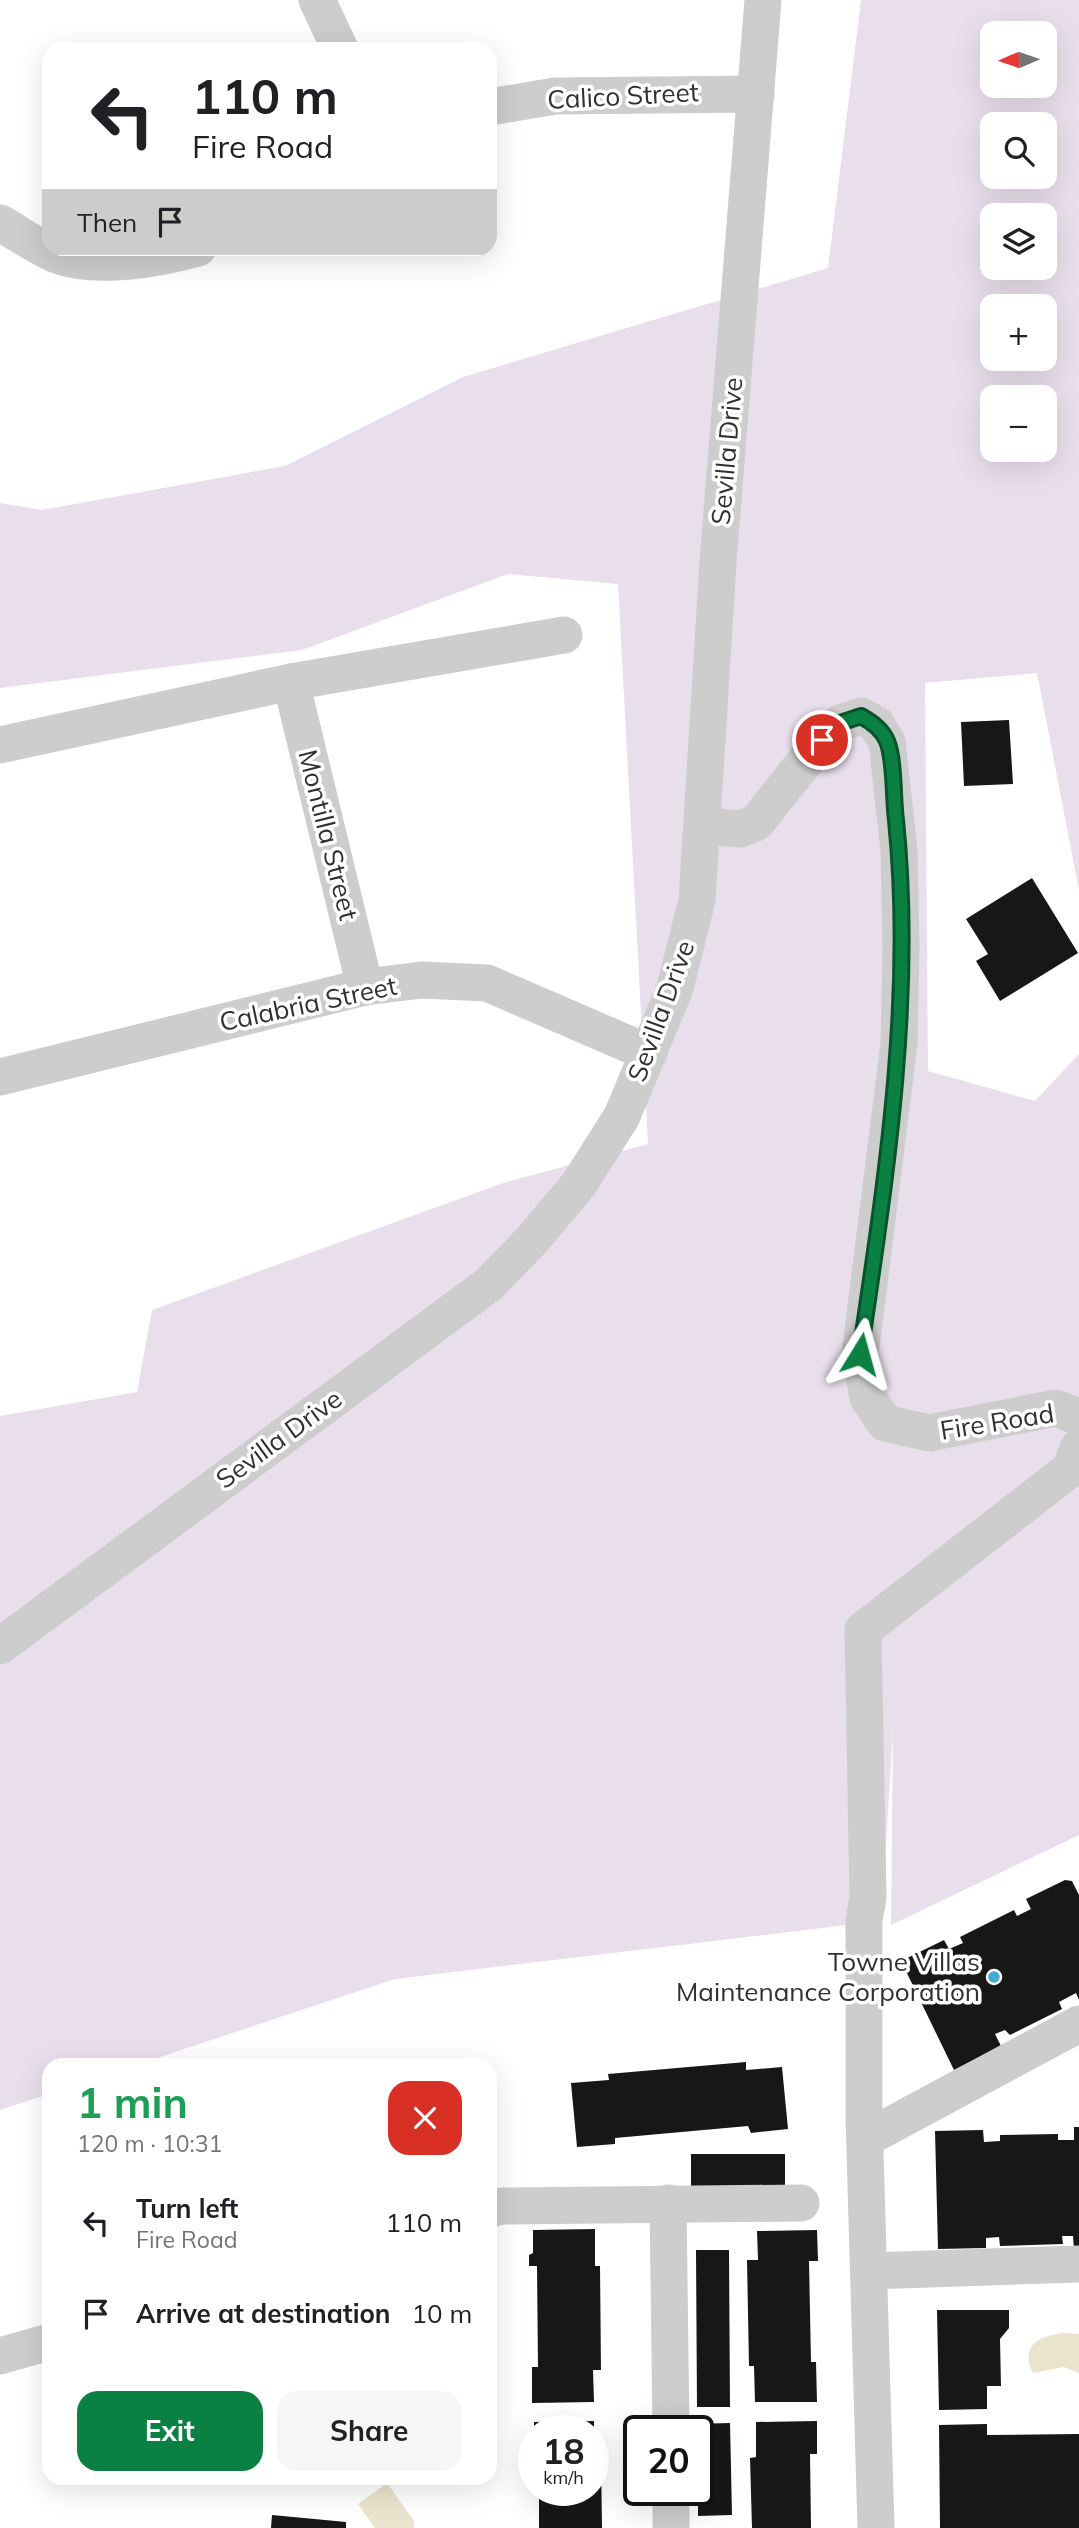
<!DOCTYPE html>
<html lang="en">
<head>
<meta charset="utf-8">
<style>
	body { margin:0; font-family:Mulish,sans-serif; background:#f6f6f6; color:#202124; height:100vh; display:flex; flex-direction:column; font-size:26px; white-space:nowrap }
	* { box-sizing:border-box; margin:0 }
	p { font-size:23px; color:#757577 }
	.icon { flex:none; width:38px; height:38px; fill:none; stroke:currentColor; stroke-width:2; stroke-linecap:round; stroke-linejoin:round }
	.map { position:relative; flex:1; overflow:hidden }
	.side { position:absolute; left:42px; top:2058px; width:455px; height:427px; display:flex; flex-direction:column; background:#fff; border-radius:21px; box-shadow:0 7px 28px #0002 }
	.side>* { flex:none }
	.hud { position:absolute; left:42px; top:42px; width:455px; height:214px; border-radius:21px; box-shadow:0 7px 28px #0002; background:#fff; color:#202124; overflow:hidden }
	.needle { width:46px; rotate:268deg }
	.controls { position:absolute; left:980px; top:21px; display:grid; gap:14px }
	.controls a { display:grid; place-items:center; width:77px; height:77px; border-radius:14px; background:#fff; box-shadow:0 7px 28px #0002; font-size:35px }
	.speed { position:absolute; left:518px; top:2415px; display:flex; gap:14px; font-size:35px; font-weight:700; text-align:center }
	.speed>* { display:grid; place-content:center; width:91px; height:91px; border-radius:50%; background:#fff; box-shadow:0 7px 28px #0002; line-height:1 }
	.speed small { font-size:18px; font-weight:400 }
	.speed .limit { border:4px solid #111; border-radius:10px; background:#fff; color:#111 }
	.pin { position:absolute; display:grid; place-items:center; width:60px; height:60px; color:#fff; margin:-30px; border:4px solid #fff; border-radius:50%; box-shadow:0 2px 7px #0007 }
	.me { position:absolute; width:77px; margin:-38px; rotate:8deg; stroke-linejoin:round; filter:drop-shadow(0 0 5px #0008) }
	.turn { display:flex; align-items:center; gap:24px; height:147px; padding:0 35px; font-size:32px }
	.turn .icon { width:91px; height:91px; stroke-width:2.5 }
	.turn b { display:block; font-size:49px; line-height:60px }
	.then { display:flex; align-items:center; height:66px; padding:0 35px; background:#0003; gap:14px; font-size:26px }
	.round { display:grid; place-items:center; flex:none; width:74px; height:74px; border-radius:21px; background:#f6f6f6 }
	.summary { display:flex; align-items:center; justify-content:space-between; height:119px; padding:0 35px }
	h1 { font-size:42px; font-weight:700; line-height:52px; color:#1e9e55 }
	.primary-button { display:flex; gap:14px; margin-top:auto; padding:14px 35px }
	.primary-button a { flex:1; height:80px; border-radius:21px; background:#0b8043; color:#fff; font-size:28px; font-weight:700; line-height:80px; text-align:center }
	.primary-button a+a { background:#f6f6f6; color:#202124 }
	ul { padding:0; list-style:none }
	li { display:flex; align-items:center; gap:21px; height:91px; padding:0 35px }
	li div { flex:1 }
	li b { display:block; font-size:26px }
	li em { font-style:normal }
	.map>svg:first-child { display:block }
	.green { fill:#e9dfec; fill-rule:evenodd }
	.water { fill:#eae3cd }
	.building { fill:#171717 }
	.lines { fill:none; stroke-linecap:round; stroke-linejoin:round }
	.minor { stroke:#cdcdcd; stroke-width:37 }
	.route-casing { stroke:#07532c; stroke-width:18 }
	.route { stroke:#0b8043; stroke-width:12 }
	.poi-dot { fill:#43abd6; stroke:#fff; stroke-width:2.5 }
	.labels { text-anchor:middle; stroke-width:7; stroke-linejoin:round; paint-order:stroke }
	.street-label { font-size:26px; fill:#303030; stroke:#fff }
	.poi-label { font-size:26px; fill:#303030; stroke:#fff; text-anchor:end }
</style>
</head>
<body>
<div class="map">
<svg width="1079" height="2528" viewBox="0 0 1079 2528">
	<rect width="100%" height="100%" fill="#fff"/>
	<path class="green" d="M861 0H1079V890L1037 673 925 683 928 1071 1035 1101 1079 1054V1835L891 1925 893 1732 881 1921 395 1979 136 2065H49V2094L0 2110V1416L137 1392 152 1310 506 1182 648 1144 618 584 508 574 302 650 0 688V503L42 510 285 466 463 377 828 268ZM992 33H1045V86H992ZM992 124H1045V177H992ZM992 215H1045V268H992ZM992 306H1045V359H992ZM992 397H1045V450H992Z"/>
	<g class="water">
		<path d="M1062 2333 1079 2334V2373L1064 2367 1033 2373C1020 2346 1037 2337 1062 2333Z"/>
		<polygon points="387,2483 414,2521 414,2528 375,2528 358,2504"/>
	</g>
	<g class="building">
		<polygon points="1009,720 1013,784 964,786 961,722"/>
		<polygon points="1032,878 1078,953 1000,1001 976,961 988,954 966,919"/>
		<polygon points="1065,1880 1072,1881 1079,1895 1079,2000 1076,1993 1059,2002 1062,2009 1010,2035 1005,2030 995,2034 1001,2046 954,2070 901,1961 944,1940 949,1949 963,1943 960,1937 1014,1910 1017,1916 1031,1909 1026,1899"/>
		<polygon points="746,2062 746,2070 782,2067 788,2129 751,2133 748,2126 615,2138 615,2144 577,2147 571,2083 609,2080 608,2074"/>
		<polygon points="1074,2127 1079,2127 1079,2249 1074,2249 1073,2236 1062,2236 1063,2244 1000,2246 999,2237 986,2238 986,2248 938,2249 935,2131 983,2130 984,2142 1000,2141 1000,2135 1058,2134 1058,2140 1074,2140"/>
		<rect x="691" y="2154" width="94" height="32"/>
		<polygon points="595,2229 595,2266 600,2266 601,2370 593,2370 594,2402 532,2403 532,2367 538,2367 537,2266 529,2266 529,2255 533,2253 533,2230"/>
		<polygon points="817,2230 818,2261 809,2261 811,2362 816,2362 817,2402 755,2402 754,2366 749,2366 747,2260 758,2260 757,2231"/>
		<polygon points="696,2250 729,2250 730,2407 697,2407"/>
		<polygon points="937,2310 1009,2310 1009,2328 1000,2339 1001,2386 987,2386 987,2409 939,2410"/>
		<polygon points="594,2421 594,2431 534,2431 534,2422"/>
		<polygon points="817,2421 817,2454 810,2454 811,2528 752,2528 750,2458 756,2457 756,2422"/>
		<polygon points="730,2423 732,2515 698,2516 698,2431 695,2431 695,2424"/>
		<polygon points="987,2424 987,2435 1079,2434 1079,2528 940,2528 939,2425"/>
		<polygon points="593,2459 601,2459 602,2528 539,2528 539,2490 593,2490"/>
		<polygon points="272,2515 346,2522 346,2528 271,2528"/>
	</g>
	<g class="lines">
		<g class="minor">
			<polyline points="317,0 340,49"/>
			<polyline points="490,107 555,96 756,94"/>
			<path d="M0 223C18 233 37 247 57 255 96 270 159 259 198 248"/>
			<polyline points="291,682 365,987"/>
			<polyline points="0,745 291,682 564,635"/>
			<polyline points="702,826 740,829 756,823 822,740 840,723 861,716 876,724 887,742 899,850 901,948 899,1044 860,1354 868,1398 885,1423 929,1433 1056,1408 1079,1417"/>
			<polyline points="0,1077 365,987 422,980 487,983 649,1053"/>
			<polyline points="0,1646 488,1285 531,1241 579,1184 622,1116 675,988 697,900 718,562 763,0"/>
			<polyline points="865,2139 1079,2024"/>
			<polyline points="668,2203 671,2431"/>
			<polyline points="490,2209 502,2206 801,2203"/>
			<polyline points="869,2271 1079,2264"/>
			<polyline points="0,2356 49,2342"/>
			<polyline points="671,2490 671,2528"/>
			<polyline points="876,2528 864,2117 864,1921 868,1897 863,1630 1069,1470 1079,1447"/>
		</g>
	</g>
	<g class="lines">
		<defs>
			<path id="route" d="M822 740 840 723 861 716C872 722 882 729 887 741 895 760 893 799 896 820 914 999 886 1178 860 1354"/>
		</defs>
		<use href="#route" class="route-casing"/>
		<use href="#route" class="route"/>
	</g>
	<circle class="poi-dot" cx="994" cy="1977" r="7"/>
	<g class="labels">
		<g class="street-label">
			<text transform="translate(623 96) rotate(-3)" y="9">Calico Street</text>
			<text transform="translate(727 451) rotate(-85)" y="9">Sevilla Drive</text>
			<text transform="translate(328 835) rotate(76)" y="9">Montilla Street</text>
			<text transform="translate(308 1004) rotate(-12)" y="9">Calabria Street</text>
			<text transform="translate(661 1011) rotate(-70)" y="9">Sevilla Drive</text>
			<text transform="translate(997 1422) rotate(-9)" y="9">Fire Road</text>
			<text transform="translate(279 1439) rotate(-36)" y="9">Sevilla Drive</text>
		</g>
		<g class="poi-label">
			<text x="980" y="1971">Towne Villas<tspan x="980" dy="30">Maintenance Corporation</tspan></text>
		</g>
	</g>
</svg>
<div class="controls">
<a><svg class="needle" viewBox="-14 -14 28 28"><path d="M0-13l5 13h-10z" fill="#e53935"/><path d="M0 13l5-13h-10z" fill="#757577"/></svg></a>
<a><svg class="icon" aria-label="search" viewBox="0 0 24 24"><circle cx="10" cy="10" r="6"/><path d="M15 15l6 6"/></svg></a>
<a><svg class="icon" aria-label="layers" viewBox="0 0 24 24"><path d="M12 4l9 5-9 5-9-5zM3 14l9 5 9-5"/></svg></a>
<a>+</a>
<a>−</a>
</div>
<div class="speed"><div>18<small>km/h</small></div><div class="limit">20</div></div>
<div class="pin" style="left:822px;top:740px;background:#d93025"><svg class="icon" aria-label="arrive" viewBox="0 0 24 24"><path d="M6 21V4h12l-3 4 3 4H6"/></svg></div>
<svg class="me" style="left:860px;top:1354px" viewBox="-20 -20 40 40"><path d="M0-17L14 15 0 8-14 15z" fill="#0b8043" stroke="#fff" stroke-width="4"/></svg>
<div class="hud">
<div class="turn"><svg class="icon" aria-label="left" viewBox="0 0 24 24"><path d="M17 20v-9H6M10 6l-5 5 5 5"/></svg><div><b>110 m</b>Fire Road</div></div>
<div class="then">Then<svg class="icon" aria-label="arrive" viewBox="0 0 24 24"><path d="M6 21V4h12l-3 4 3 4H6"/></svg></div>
</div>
<section class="side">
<div class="summary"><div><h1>1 min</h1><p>120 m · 10:31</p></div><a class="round" style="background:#d93025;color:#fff"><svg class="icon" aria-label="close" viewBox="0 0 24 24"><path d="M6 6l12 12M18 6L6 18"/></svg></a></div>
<ul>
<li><svg class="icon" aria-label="left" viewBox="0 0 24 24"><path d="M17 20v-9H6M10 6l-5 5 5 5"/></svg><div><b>Turn left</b><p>Fire Road</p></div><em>110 m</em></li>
<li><svg class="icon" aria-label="arrive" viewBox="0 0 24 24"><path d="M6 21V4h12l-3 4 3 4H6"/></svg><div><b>Arrive at destination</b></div><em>10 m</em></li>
</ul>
<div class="primary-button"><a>Exit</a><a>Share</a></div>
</section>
</div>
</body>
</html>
